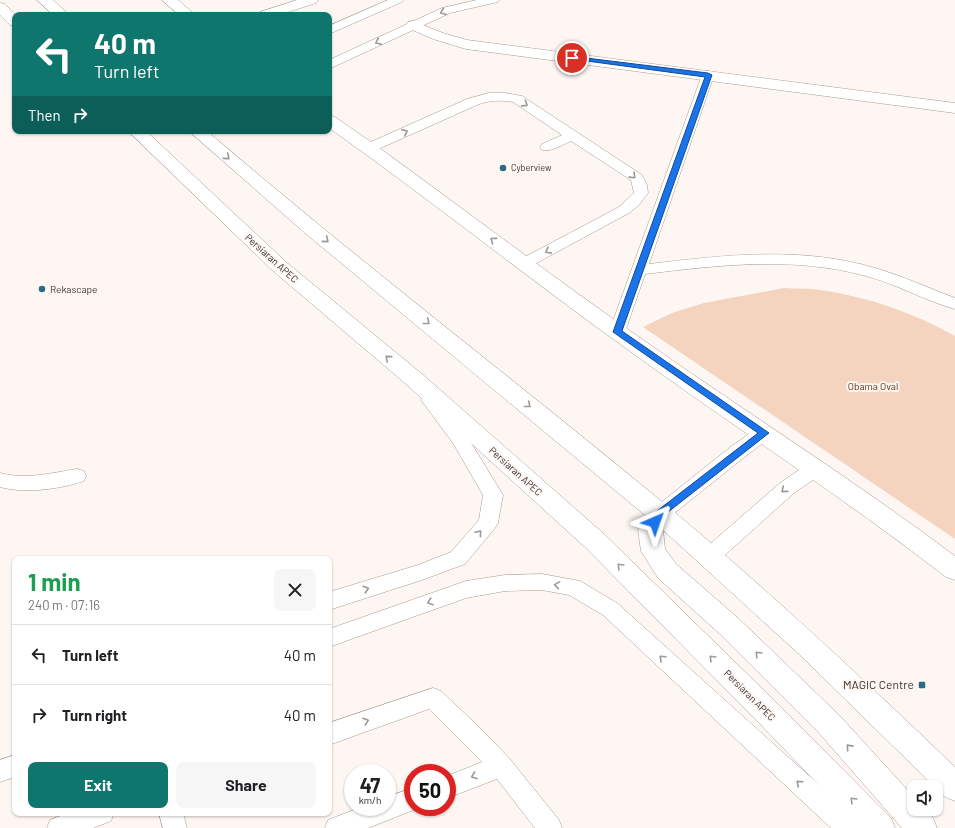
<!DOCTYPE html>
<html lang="en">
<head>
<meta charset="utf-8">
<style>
	body { margin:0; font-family:Barlow,sans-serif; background:#f6f6f6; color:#202124; height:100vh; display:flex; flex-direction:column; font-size:15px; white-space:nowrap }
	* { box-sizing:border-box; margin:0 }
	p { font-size:13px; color:#757577 }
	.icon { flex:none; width:22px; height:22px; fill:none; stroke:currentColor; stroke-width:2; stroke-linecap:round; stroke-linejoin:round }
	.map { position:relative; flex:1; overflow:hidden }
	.drawer { position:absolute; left:12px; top:556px; width:320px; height:260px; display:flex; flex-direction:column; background:#fff; border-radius:8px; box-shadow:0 1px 3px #0004 }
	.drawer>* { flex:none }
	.hud { position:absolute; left:12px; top:12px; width:320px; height:122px; border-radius:8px; box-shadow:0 1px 3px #0004; background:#0f766e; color:#fff; overflow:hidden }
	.fabs { position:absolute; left:907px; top:780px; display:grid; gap:8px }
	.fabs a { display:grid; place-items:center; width:36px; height:36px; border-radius:8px; background:#fff; box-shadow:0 1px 3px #0004; font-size:20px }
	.speed { position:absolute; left:344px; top:764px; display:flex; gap:8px; font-size:20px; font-weight:700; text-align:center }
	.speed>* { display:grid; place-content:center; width:52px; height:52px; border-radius:50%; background:#fff; box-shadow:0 1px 3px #0004; line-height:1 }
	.speed small { font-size:10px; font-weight:400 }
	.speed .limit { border:6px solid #d22; background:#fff; color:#111 }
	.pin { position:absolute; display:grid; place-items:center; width:34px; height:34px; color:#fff; margin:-17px; border:2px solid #fff; border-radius:50%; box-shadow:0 1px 4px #0007 }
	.me { position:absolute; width:44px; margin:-22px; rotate:43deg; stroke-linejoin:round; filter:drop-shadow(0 0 3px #0008) }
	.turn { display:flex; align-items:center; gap:14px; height:84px; padding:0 16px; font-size:18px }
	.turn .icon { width:52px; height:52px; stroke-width:2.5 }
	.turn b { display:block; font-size:28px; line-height:34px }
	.then { display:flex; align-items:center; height:38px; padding:0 16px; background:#0003; gap:8px; font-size:15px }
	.round { display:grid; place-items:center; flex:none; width:42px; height:42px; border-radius:8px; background:#f6f6f6 }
	.overview { display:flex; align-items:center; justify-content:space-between; height:68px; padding:0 16px }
	h1 { font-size:24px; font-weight:700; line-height:30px; color:#1e9e55 }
	.cta { display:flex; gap:8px; margin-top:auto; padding:8px 16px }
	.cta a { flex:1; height:46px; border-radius:8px; background:#0f766e; color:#fff; font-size:16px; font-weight:700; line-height:46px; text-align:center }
	.cta a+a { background:#f6f6f6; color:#202124 }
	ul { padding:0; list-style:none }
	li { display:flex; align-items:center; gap:12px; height:60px; padding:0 16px; border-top:1px solid #e0e0e0 }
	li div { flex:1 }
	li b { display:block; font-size:15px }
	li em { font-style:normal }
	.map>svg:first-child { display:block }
	.green { fill:#f4d3bf }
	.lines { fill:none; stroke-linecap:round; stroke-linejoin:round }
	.lane-casing { stroke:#aa9990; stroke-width:1 }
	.street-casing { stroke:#aa9990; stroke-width:1 }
	.secondary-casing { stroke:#aa9990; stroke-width:1 }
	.lane { fill:#fff; fill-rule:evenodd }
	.street { fill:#fff; fill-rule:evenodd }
	.secondary { fill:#fff; fill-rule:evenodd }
	.oneway { stroke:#9c9997 }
	.route { fill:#1a73e8; stroke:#114b97 }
	.poi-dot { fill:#2c6a80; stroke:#fdf6f2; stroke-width:1.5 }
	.labels { text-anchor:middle; stroke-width:4; stroke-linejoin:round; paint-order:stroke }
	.far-poi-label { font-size:9px; fill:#3a332f; stroke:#fdf6f2; text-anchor:start }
	.street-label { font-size:10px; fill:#3a332f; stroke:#fdf6f2 }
	.poi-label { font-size:10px; fill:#3a332f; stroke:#fdf6f2; text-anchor:start }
	.park-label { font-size:10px; fill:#693308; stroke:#fdf6f2 }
	.near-poi-label { font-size:12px; fill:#3a332f; stroke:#fdf6f2; text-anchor:end }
</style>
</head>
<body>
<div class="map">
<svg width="955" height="828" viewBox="0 0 955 828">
	<rect width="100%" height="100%" fill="#fdf6f2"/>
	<path class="green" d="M784 288C796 289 809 288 821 290 868 297 914 313 955 336V539L643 327 672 313 704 303Z"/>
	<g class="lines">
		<defs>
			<g id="lane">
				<polygon points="388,0 404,0 402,2 329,34 329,26"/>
				<polygon points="477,0 500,0 498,2 450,13 329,69 329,60 442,8"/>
				<path d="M708 71 713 72 714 75 649 264C725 255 801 246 875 268 902 276 929 288 955 298V309C925 301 897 284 866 276 793 256 720 265 645 274L625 332 623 336 617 338 611 336 609 332 702 75 703 72Z"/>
				<path d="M489 93H505L522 96 642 175 647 185 648 193 639 205 629 213 531 266 525 268 519 266 517 263 519 260 619 207 634 193 631 180 571 141C562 145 552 152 542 150L540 147 542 144 562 135 513 102C500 100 489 100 477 105L374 151 369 152 364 151 362 148 364 145 467 99Z"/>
				<polygon points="430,394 436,396 465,433 503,495 498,523 495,528 465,564 422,580 329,610 329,592 418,565 451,552 479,520 483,495 453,443 421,400 424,396"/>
				<polygon points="764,426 770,428 773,433 770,438 747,455 667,519 660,522 653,519 650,514 653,509 733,445 758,428"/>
				<polygon points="816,461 823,463 825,468 823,473 794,493 716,563 709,565 702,563 699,557 702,551 780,483 809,463"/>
				<path d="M77 469 84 471 86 476 84 481C60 489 25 494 0 487V473C26 480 51 473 77 469Z"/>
				<polygon points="542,574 580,581 617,603 858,820 861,828 831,828 603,615 569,595 542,590 505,591 466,598 329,647 329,629 466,581 505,575"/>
				<polygon points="433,688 441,691 480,728 509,758 559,820 562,828 535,828 497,779 447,798 447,776 482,762 429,709 329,745 329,723"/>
				<polygon points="15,755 15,777 0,782 0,760"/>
				<polygon points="413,788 413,807 421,807 368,828 325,828 328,820 361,807 387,807 387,797"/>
				<polygon points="68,813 114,813 111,821 93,828 47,828 50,820"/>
				<polygon points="159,813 183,813 187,828 163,828"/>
			</g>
			<g id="street">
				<polygon points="162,0 178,0 195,15 179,15"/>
				<polygon points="297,0 318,0 316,3 279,15 258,15 260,12"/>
				<polygon points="413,21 443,33 467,40 955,103 955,113 466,49 433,39 408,28 406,25 408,22"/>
				<path d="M329 115 335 117 374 144C465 210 554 278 646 342 749 414 855 481 955 556V580L946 577C844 498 736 428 631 352 529 279 431 200 329 128Z"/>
			</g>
			<g id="secondary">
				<polygon points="37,0 53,0 69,15 53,15"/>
				<polygon points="0,3 5,4 16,15 15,15 15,26 10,25 0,15"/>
				<polygon points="128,131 146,131 286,262 422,374 604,534 781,707 891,818 895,828 860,828 761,725 586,548 406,384 272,270"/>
				<path d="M189 131H207C357 260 514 379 666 505 766 588 861 677 955 767V801L945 797 800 655 663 530 665 549 676 564 738 618 839 715 914 797V809H925L933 818 937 828H902L819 733 720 634 658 578 641 551 638 530 646 516 305 233Z"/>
			</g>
		</defs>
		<use href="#lane" class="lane-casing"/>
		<use href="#street" class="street-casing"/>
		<use href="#secondary" class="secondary-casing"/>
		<use href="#lane" class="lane"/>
		<use href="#street" class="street"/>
		<use href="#secondary" class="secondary"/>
	</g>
	<defs><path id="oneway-chevron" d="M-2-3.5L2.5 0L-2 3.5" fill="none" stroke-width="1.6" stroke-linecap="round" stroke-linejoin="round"/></defs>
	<g class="oneway">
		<use href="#oneway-chevron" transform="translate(443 12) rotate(159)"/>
		<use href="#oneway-chevron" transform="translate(378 42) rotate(155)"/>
		<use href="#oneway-chevron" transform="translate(525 104) rotate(33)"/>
		<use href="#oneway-chevron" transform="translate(405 132) rotate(-24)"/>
		<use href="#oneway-chevron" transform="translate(227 157) rotate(40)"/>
		<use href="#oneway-chevron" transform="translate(633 176) rotate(44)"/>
		<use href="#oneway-chevron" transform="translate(326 240) rotate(40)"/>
		<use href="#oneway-chevron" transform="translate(493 240) rotate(-144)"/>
		<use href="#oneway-chevron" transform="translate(548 251) rotate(152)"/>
		<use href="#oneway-chevron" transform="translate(427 322) rotate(39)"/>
		<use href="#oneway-chevron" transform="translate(388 358) rotate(-140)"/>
		<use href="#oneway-chevron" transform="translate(528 405) rotate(39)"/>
		<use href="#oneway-chevron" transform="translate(784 490) rotate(140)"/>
		<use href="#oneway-chevron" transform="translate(479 533) rotate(-50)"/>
		<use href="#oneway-chevron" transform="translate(620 566) rotate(-135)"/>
		<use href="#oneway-chevron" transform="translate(557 585) rotate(-171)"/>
		<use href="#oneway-chevron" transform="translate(366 589) rotate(-18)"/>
		<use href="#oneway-chevron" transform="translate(430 602) rotate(161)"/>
		<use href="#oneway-chevron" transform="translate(758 654) rotate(-135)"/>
		<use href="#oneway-chevron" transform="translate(662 658) rotate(-137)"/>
		<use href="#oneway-chevron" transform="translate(712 658) rotate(-135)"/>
		<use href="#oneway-chevron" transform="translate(366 721) rotate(-19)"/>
		<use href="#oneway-chevron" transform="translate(849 747) rotate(-132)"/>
		<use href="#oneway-chevron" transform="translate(474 776) rotate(159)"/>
		<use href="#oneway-chevron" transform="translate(799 783) rotate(-138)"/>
		<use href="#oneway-chevron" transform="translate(853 800) rotate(-134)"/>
	</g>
	<path class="route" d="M570 56 708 73 712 75 622 331 769 433 663 516C660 522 658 527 651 524L650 522 657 511 758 433 613 332 705 77 572 59 569 58Z"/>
	<g class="poi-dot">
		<circle cx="503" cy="168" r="4"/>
		<circle cx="42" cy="289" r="4"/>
		<rect x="918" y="681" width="8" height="8" rx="2"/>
	</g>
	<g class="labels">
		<g class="far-poi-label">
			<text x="511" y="171">Cyberview</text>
		</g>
		<g class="street-label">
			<text transform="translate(272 258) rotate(42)" y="4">Persiaran APEC</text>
			<text transform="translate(516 471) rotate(42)" y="4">Persiaran APEC</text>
			<text transform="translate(750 695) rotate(45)" y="4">Persiaran APEC</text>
		</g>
		<g class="poi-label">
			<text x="50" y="293">Rekascape</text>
		</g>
		<g class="park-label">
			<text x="873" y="390">Obama Oval</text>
		</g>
		<g class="near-poi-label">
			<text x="914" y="689">MAGIC Centre</text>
		</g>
	</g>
</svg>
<div class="fabs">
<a><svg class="icon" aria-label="sound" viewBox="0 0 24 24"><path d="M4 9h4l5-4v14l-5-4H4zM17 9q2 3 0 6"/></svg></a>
</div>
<div class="speed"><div>47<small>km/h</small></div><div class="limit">50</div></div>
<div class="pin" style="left:572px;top:58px;background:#d93025"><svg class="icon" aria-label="arrive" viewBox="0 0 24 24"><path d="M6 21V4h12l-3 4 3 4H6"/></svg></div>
<svg class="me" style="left:655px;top:522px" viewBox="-20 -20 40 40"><path d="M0-17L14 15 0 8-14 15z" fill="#1a73e8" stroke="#fff" stroke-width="4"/></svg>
<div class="hud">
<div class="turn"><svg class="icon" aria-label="left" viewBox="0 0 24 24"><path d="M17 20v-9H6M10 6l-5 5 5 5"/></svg><div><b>40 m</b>Turn left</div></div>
<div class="then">Then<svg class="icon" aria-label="right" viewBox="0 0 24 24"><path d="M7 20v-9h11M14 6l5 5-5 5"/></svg></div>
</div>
<section class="drawer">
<div class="overview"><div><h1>1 min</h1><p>240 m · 07:16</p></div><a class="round"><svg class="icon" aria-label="close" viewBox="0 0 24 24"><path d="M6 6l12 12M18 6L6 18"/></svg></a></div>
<ul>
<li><svg class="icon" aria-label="left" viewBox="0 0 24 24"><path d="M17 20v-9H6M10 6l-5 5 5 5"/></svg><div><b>Turn left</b></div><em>40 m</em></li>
<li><svg class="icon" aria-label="right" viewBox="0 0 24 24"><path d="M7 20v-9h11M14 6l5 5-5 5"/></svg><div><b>Turn right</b></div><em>40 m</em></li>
</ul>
<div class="cta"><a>Exit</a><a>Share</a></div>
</section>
</div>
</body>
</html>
